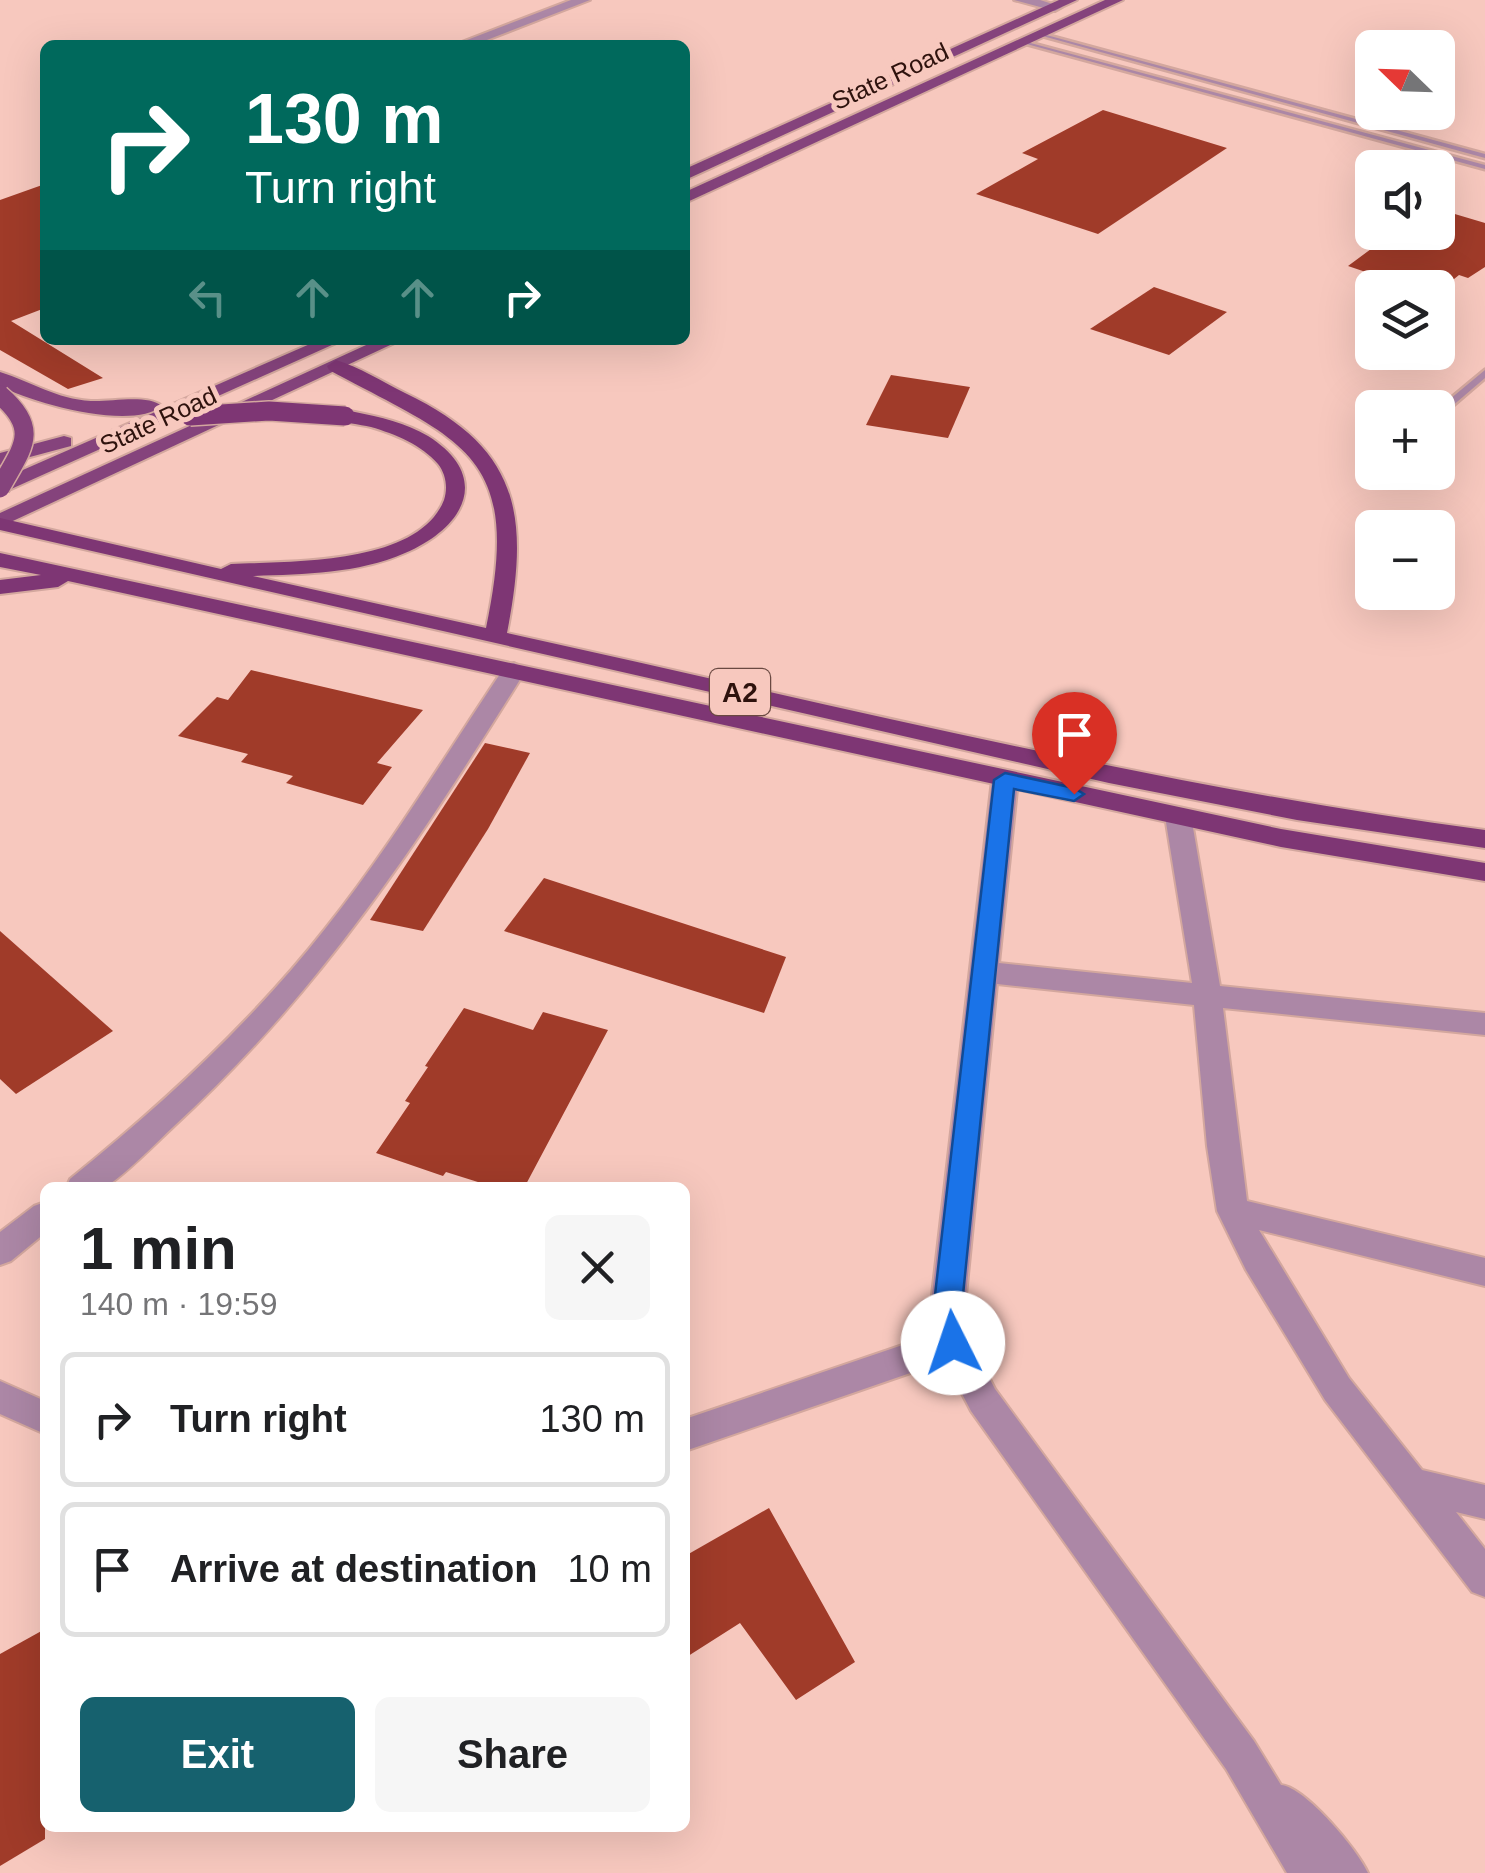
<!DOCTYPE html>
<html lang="en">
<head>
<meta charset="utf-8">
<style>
	body { margin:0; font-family:Arial,sans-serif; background:#f6f6f6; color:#202124; height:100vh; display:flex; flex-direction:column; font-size:38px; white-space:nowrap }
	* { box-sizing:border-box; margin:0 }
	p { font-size:32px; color:#757577 }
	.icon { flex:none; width:55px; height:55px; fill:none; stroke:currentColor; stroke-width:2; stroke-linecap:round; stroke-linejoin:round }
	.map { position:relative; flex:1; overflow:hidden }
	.sheet { position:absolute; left:40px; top:1182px; width:650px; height:650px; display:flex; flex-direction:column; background:#fff; border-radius:15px; box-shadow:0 10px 40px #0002 }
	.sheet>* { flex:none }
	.top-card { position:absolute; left:40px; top:40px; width:650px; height:305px; border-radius:15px; box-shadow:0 10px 40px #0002; background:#00695c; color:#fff; overflow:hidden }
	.needle { width:65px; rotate:293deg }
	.buttons { position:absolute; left:1355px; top:30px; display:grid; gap:20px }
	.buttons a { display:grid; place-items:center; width:100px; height:100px; border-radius:15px; background:#fff; box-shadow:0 10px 40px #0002; font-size:50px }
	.pin { position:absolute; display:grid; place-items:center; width:85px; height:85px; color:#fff; margin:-102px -42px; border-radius:50% 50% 50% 0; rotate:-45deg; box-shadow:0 0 10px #0007 }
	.pin .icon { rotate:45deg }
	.me { position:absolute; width:110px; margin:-55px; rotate:356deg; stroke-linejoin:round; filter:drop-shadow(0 0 8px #0008) }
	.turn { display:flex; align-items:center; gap:35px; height:210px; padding:0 40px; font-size:45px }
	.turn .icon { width:130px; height:130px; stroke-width:2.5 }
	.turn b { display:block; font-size:70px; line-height:85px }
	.lanes { display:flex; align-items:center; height:95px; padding:0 40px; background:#0003; justify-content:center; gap:50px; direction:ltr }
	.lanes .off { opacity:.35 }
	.round { display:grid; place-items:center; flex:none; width:105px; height:105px; border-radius:15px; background:#f6f6f6 }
	.head { display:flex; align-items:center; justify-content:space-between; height:170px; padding:0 40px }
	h1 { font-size:60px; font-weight:700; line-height:75px }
	.button { display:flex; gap:20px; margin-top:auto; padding:20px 40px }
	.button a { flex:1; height:115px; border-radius:15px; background:#16616e; color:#fff; font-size:40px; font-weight:700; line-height:115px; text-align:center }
	.button a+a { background:#f6f6f6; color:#202124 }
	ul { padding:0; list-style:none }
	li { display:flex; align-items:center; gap:30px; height:135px; margin:0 20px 15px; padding:0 20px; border:5px solid #e0e0e0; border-radius:15px }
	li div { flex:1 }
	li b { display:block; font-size:38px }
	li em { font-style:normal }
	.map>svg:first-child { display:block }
	.building { fill:#a03b29 }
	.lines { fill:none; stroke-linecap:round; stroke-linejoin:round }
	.service-casing { stroke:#d3a79e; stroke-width:5 }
	.minor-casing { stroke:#d3a79e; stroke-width:4 }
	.primary-casing { stroke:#d3a79e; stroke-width:4 }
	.trunk-casing { stroke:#d3a79e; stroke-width:4 }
	.service { fill:#ac87a6; fill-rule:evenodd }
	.minor { fill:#ac87a6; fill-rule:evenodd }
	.primary { fill:#85437c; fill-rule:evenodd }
	.trunk { fill:#7e3674; fill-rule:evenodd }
	.primary-bridge-casing { stroke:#d3a79e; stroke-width:22; stroke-linecap:butt }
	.trunk-bridge-casing { stroke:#d3a79e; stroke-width:22; stroke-linecap:butt }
	.primary-bridge { stroke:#85437c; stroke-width:19 }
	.trunk-bridge { stroke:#7e3674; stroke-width:19 }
	.route { fill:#1a73e8; stroke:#114b97; stroke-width:2.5 }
	.labels { text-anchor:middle; stroke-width:10; stroke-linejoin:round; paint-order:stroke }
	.far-street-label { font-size:25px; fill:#2e120d; stroke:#f7c8be }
	.shield { fill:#f7c8be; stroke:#6a4942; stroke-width:2.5 }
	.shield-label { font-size:28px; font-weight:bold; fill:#2e120d }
</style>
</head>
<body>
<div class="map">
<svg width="1485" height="1873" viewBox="0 0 1485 1873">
	<rect width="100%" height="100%" fill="#f7c8be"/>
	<g class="building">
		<polygon points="1103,110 1227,148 1098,234 976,194 1038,159 1022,153"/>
		<polygon points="45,184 45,308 11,321 103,378 68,389 0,350 0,200"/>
		<polygon points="1438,209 1485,223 1485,267 1468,278 1459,275 1443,288 1413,288 1348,266 1394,232 1438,232"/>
		<polygon points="1154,287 1227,312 1169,355 1090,329"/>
		<polygon points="891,375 970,387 948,438 866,425"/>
		<polygon points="251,670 423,710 377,763 392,767 363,805 286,783 293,776 241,762 248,754 178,736 217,697 228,700"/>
		<polygon points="485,743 530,753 488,829 423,931 370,920"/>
		<polygon points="544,878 786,957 764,1013 504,931"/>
		<polygon points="0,931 113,1031 16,1094 0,1079"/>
		<polygon points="464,1008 533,1030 543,1012 608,1030 524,1188 497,1188 446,1172 443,1176 376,1153 410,1103 405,1101 428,1067 425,1066"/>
		<polygon points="769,1508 855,1662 796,1700 740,1623 685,1658 685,1556"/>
		<polygon points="45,1629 45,1839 0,1866 0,1654"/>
	</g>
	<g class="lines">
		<defs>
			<g id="service">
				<polygon points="1039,33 1485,154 1485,158 1039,35"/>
				<polygon points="1023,41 1485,165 1485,169 1023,43"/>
				<polygon points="1485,370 1485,378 1444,413 1438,413 1438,409"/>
			</g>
			<g id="minor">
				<polygon points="571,0 590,0 474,45 454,45"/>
				<polygon points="1014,0 1040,0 1062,7 1055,11"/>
				<path d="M514 663 526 670C420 840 322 990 173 1127 159 1140 118 1182 104 1187 94 1191 76 1188 66 1188L70 1179C163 1104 251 1023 325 929 392 845 446 754 506 665Z"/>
				<path d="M1005 772 1018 780 999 963 1192 983 1165 816 1178 807 1191 816 1220 986 1485 1013V1035L1223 1008 1247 1201 1485 1258V1286L1259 1230 1349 1378 1422 1470 1485 1485V1519L1456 1512 1485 1549V1597L1472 1592 1325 1400 1246 1270 1217 1211 1207 1146 1194 1005 997 984 966 1295 970 1341 995 1389 1254 1741 1281 1785C1305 1787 1358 1850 1368 1873H1287L1226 1769 971 1411 945 1361 685 1451V1419L935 1334 932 1295 992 780Z"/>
				<polygon points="45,1202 45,1233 11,1261 0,1265 0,1232 34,1206"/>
				<polygon points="0,1381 45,1401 45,1434 0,1414"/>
			</g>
			<g id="primary">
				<polygon points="1059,0 1077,0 685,180 685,169"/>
				<polygon points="1105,0 1123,0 685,203 685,192"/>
				<polygon points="319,340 343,340 0,494 0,480"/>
				<polygon points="377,340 401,340 0,527 0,513"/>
				<path d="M0 372C32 382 56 399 91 401 111 402 147 394 162 406 132 431 32 403 0 386Z"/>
				<polygon points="64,436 71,438 71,446 0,465 0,453"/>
			</g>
			<g id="trunk">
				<path d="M336 360C359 367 383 382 405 393 520 448 530 515 507 633 832 704 1155 786 1485 830V848L1297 820 1109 783 0 530V518L221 569 231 564C288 561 418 566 444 500 448 488 446 474 438 464 422 445 395 434 371 427 359 424 344 424 335 416L345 410 355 412C380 417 406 423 428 436 493 477 464 528 405 553 357 574 304 574 253 576L486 628C523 453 465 443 329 370L327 366Z"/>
				<polygon points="0,553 1281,829 1485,863 1485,881 1281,847 68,581 58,587 0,594 0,580 41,575 0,567"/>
			</g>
		</defs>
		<use href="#service" class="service-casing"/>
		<use href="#minor" class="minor-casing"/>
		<use href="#primary" class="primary-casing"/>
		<use href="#trunk" class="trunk-casing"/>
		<use href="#service" class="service"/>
		<use href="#minor" class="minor"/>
		<use href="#primary" class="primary"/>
		<use href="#trunk" class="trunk"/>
		<defs>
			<path id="primary-bridge" d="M0 395C41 430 22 448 0 488"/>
			<polyline id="trunk-bridge" points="190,416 269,411 345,416"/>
		</defs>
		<use href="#primary-bridge" class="primary-bridge-casing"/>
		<use href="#trunk-bridge" class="trunk-bridge-casing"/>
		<use href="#primary-bridge" class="primary-bridge"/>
		<use href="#trunk-bridge" class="trunk-bridge"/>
	</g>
	<polygon class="route" points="1005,773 1074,788 1084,794 1074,801 1014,789 963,1295 967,1343 963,1352 953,1356 943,1352 935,1295 994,780"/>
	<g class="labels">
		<g class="far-street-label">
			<text transform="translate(890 76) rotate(-25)" y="9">State Road</text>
			<text transform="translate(158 420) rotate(-25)" y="9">State Road</text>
		</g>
		<rect class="shield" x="710" y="669" width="60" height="46" rx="8"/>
		<g class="shield-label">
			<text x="740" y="702">A2</text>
		</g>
	</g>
</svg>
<div class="buttons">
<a><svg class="needle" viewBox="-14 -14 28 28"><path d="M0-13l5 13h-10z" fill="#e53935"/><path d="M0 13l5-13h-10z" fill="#757577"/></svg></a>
<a><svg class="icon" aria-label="sound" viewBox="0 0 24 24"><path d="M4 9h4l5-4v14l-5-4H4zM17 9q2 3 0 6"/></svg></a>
<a><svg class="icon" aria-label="layers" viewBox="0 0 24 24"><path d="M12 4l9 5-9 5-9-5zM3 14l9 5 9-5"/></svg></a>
<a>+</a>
<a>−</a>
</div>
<div class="pin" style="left:1074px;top:794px;background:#d93025"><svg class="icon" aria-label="arrive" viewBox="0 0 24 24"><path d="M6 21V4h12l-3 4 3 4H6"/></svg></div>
<svg class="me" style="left:953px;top:1343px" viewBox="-20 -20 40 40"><circle r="19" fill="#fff"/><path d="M0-13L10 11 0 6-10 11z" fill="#1a73e8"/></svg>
<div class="top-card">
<div class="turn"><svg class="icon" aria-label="right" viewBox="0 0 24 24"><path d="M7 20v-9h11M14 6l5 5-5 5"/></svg><div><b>130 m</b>Turn right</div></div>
<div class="lanes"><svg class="icon off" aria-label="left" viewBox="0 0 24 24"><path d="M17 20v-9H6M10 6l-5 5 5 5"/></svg><svg class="icon off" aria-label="ahead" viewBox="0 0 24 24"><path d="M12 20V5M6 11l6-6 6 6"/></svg><svg class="icon off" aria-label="ahead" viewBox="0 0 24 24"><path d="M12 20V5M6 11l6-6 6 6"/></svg><svg class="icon" aria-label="right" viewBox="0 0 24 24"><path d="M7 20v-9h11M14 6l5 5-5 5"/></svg></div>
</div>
<section class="sheet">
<div class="head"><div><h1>1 min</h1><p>140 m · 19:59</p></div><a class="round"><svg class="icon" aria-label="close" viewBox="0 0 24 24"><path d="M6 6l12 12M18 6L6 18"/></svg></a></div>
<ul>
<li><svg class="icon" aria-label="right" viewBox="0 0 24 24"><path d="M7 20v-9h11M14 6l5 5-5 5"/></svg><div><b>Turn right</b></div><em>130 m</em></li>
<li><svg class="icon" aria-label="arrive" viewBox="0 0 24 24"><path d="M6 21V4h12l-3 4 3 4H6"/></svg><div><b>Arrive at destination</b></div><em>10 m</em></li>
</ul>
<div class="button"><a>Exit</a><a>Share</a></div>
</section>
</div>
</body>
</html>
